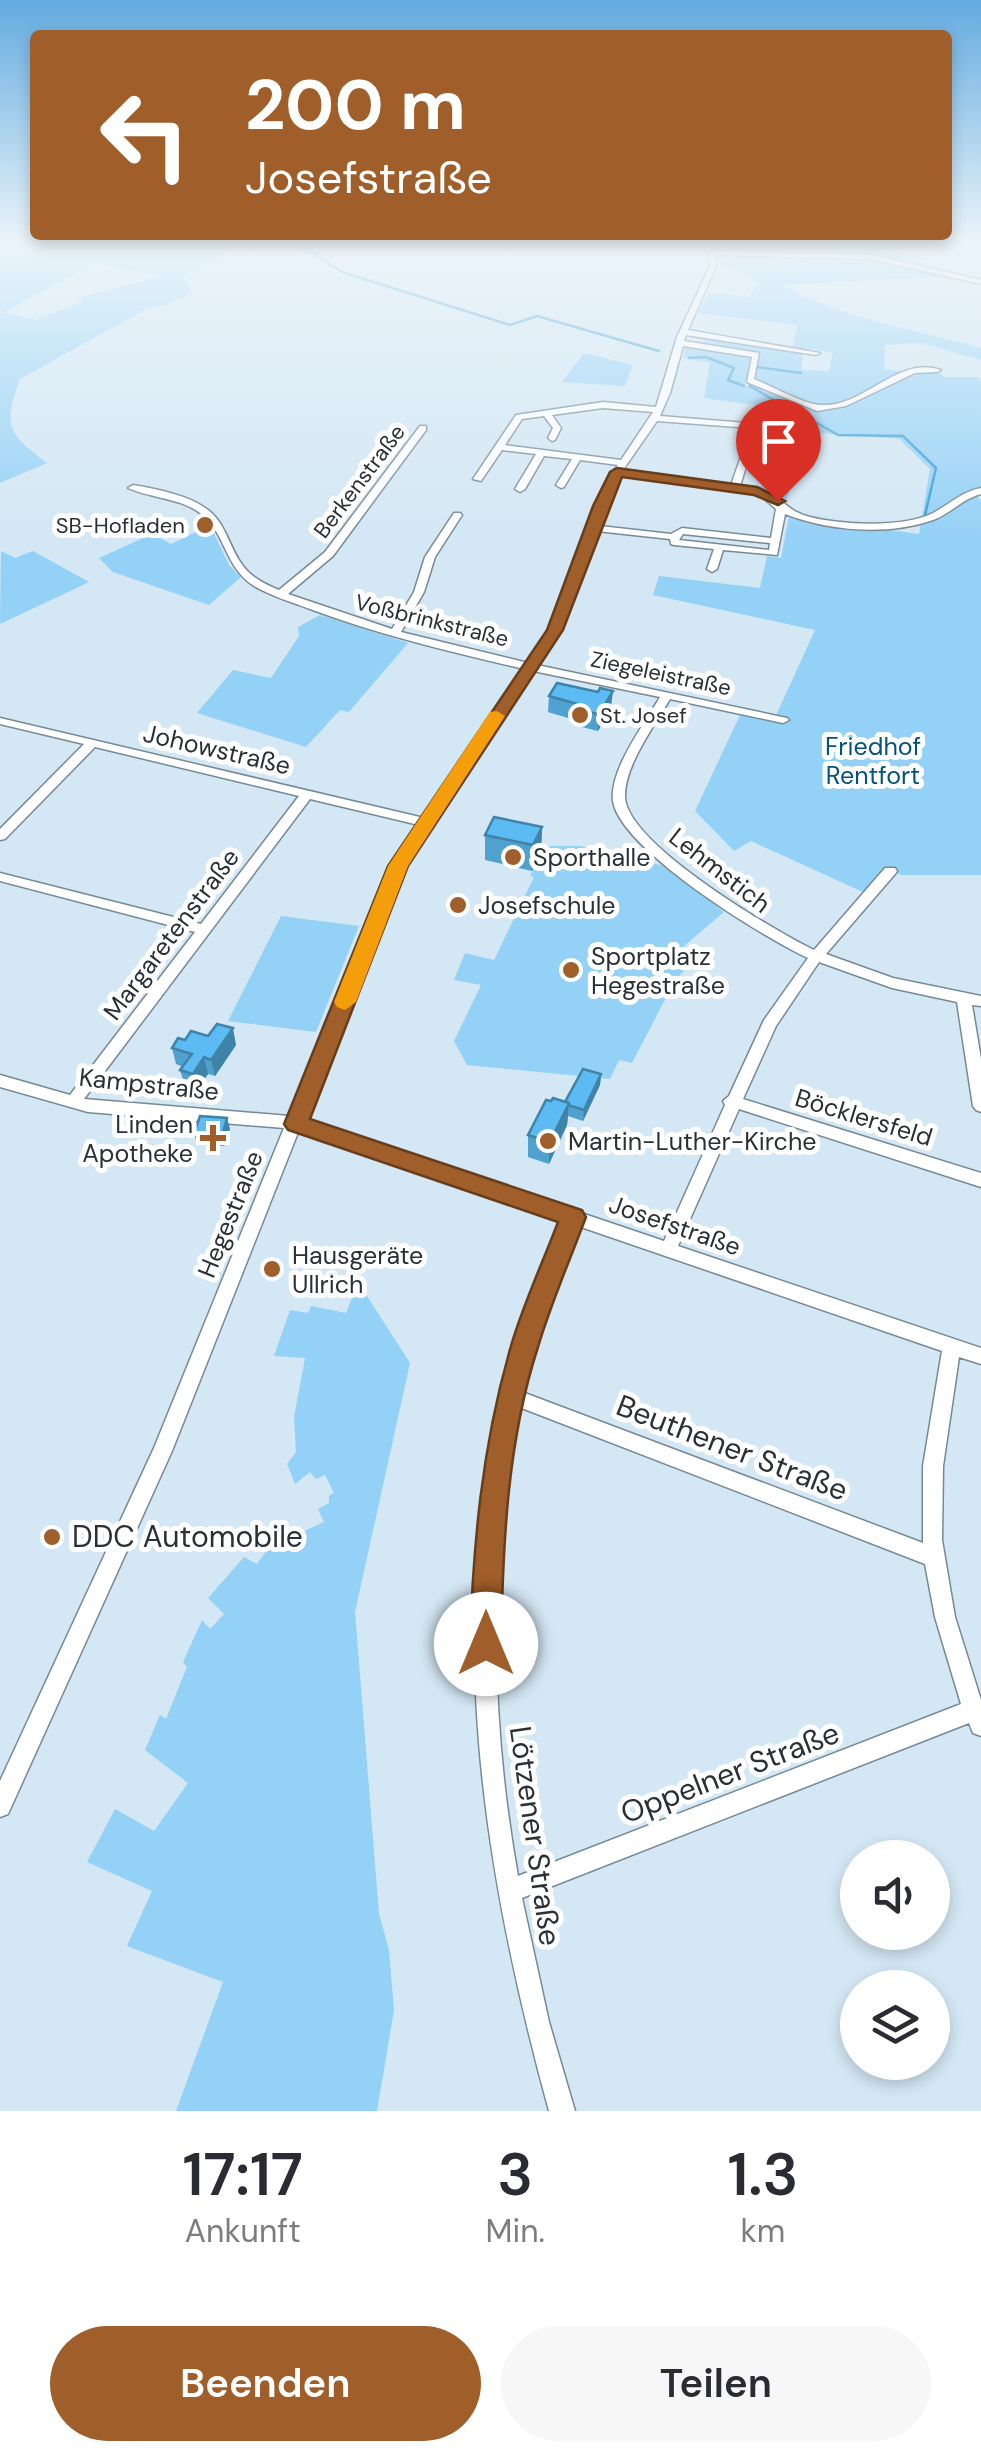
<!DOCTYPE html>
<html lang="de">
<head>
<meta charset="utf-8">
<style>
	body { margin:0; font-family:"DM Sans",sans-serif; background:#f7f7f7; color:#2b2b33; height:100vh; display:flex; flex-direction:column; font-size:38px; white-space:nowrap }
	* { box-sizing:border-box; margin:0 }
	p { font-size:32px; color:#7c7c81 }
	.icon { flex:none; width:55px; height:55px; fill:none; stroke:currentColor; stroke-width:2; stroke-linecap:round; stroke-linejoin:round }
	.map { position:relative; height:2111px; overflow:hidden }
	.sheet { display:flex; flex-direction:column; background:#fff; flex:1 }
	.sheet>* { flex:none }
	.top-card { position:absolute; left:30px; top:30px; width:922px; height:210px; border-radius:10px; box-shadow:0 5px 15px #0003; background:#a05e2a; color:#fff; overflow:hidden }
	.buttons { position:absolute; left:840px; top:1840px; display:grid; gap:20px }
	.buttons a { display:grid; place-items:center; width:110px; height:110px; border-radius:50%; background:#fff; box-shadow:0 5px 15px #0003; font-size:50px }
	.pin { position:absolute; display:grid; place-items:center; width:85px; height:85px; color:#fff; margin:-102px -42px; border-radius:50% 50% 50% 0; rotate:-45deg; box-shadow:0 0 10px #0007 }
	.pin .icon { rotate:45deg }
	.me { position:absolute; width:110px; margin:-55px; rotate:0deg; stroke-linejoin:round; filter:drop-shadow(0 0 8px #0008) }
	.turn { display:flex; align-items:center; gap:35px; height:210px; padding:0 50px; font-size:45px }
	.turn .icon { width:130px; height:130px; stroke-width:2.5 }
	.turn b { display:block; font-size:70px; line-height:85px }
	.eta { display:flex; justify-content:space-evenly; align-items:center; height:170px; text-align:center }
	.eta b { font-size:60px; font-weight:600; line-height:70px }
	.primary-button { display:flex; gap:20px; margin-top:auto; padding:20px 50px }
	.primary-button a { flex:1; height:115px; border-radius:60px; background:#a05e2a; color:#fff; font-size:40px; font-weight:600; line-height:115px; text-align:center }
	.primary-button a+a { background:#f7f7f7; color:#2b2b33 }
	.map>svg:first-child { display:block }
	.green { fill:#94d1f6 }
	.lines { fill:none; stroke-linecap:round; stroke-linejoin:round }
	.stream { stroke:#3b9dd2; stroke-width:2.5 }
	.minor-casing { stroke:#778995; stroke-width:3 }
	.minor { fill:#fff; fill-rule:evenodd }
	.wall { fill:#4fa1d0 }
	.shaded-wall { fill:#4083a9 }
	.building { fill:#5cbbf2; stroke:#4083a9; stroke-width:2.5 }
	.route { fill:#a05e2a; stroke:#683d1b; stroke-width:2.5 }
	.slow { fill:#f59e0b }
	.poi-dot { fill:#a05e2a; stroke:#fff; stroke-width:4 }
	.labels { text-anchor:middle; stroke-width:10; stroke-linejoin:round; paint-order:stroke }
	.far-street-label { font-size:22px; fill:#2a3136; stroke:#fff }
	.far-poi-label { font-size:22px; fill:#2a3136; stroke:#fff; text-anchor:end }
	.park-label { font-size:25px; fill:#025377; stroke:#fff }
	.street-label { font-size:25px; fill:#2a3136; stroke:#fff }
	.poi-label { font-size:25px; fill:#2a3136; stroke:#fff; text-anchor:start }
	.near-street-label { font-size:30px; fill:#2a3136; stroke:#fff }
	.near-poi-label { font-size:30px; fill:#2a3136; stroke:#fff; text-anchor:start }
</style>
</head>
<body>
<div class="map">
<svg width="981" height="2111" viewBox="0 0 981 2111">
	<rect width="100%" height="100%" fill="#d3e7f4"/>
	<g class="green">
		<path d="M0 243H233L218 257 182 276 192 292 166 305 148 308 20 379C3 426 7 433 47 463L0 483V312L37 320 81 302 82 297 163 276 94 263 4 312 0 311Z"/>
		<polygon points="713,243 915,243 891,253 947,269 871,255 727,251"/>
		<path d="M724 255 880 260 947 276 782 285C838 318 917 330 981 348V360L921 343 885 345 884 369 908 372 830 406C808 406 772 391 754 378L759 354 703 344V336L803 351 801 370 829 371 833 352 793 347 797 325 698 313 709 293 749 297 760 282 735 268 720 267Z"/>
		<path d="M686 345 753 357 744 388 750 383 821 410C863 407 897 373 939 371L944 377H978L981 380V491L975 492 981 501V875H902L884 869 863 892 751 841 734 851 695 811 740 715 773 722 815 630 653 595 659 576 760 588 767 556 781 558 789 516 919 534 930 469 899 439 806 432 786 502 771 492 744 486 777 487 794 430 762 426 769 407 704 398 710 363 683 358Z"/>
		<polygon points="584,353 633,365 625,386 562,382"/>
		<polygon points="210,525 229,565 241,577 209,605 113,572 99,558 152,534 171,544"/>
		<polygon points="1,551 15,558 33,551 89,582 0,624"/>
		<polygon points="320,615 408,643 349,712 340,710 306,747 197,713 233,670 271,678 299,636 298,627"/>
		<polygon points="537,846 580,846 664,866 724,912 684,946 695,955 672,986 632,1063 619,1060 610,1079 467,1065 454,1041 481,985 454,980 465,953 494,960 534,877 530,876 541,853"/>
		<polygon points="281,916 359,926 316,1032 228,1021"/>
		<polygon points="358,1282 410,1363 355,1612 379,1914 389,1950 394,2010 377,2111 176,2111 223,1982 127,1946 152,1891 87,1862 115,1809 154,1831 188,1783 145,1750 160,1715 166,1719 187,1667 183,1662 202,1620 210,1629 224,1614 208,1598 244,1557 257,1564 278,1535 295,1526 300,1533 324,1522 318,1509 329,1503 329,1496 334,1493 325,1475 316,1479 310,1472 295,1484 287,1464 296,1452 294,1417 305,1358 274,1356 290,1310 308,1313 311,1306 346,1313"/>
	</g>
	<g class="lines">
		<g class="stream">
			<polyline points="297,243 342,272 510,325 537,316 659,351"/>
			<polyline points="689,358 706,357 734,368 728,380 744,386"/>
			<polyline points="757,367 801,373"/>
			<polyline points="750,386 801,416"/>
			<polyline points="810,419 838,435 903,436 936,468 925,515"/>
		</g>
		<defs>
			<path id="minor" d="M706 243H712L714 251 871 255 981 280V284L871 259 715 255 717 264 688 330 820 353 816 355 686 335 684 341 759 353 754 379C772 386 803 404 821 405 864 408 897 355 941 370L937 372 915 373 846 406 817 411 747 382 752 357 683 346 670 393 660 416 759 424 740 486C750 487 762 488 770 493 787 503 788 511 810 517 842 525 903 528 933 513 950 504 961 492 981 488V494C962 499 950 514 933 520 888 536 828 531 785 514L777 555 723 550 717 569 712 572 707 569 714 549 674 545 671 544 670 539 597 531 560 630 537 665 787 718 789 720 783 723 670 699C655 725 624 766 625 797 627 844 773 930 814 950L885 868H895L897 871 895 874 826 954 893 978 981 996V1006L972 1005 981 1059V1112L976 1110 973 1106 957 1002 892 988 819 962 776 1026 743 1099 981 1173V1187L739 1109 678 1246 981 1348V1364L959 1357 943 1466 942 1540 955 1617 981 1700V1736L973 1733 969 1723 522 1898 549 2022 575 2111H549C483 1871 442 1615 508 1370 522 1319 544 1270 563 1221L299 1130 172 1451 8 1814 0 1817V1781L154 1448 284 1128 88 1112 0 1087V1075L70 1095 195 932 0 881V873L201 924 299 796 95 747 5 839 0 840V829L84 744 0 724V718L424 818 524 669C451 652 380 635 310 609 291 602 271 596 254 586 224 567 226 532 200 513 180 498 150 498 128 488L133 485C156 489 189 495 208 510 226 524 229 546 241 563 250 577 265 584 279 590L325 552 420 426H426V430L333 556 288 594 392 629 414 592 425 557 454 513H460L462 515 435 557 424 592 401 632 528 663 550 630 587 528 608 478 618 465 580 460 564 487 561 488 556 485 572 459 544 456 525 489 520 492 515 489 536 454 502 450 481 481 473 479 516 415 603 402 656 407 677 337 711 264ZM603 408 653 412 621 460 505 445 522 419 544 416 553 428 548 438 552 441 555 440 561 428 552 415ZM657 421 751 428 731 485 623 470ZM620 475 760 495 776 509 771 538 682 528 671 534 600 526ZM683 534 770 543 769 550 679 540ZM533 671 660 697C645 723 609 770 613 801 620 849 764 938 808 958L764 1020 729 1096 723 1101 725 1105 664 1241 304 1119 404 866ZM310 799 419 825 391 866 289 1116 84 1099ZM578 1226 942 1351 923 1466V1543L522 1392 537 1335ZM519 1407 925 1564 935 1617 961 1704 518 1876C490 1721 488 1563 519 1407Z"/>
		</defs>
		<use href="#minor" class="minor-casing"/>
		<use href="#minor" class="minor"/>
	</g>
	<g class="wall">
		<polygon points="549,696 611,707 598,731 578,726 578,721 548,712"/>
		<polygon points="542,827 541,853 532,871 485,860 485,835"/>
		<polygon points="185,1040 236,1045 215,1076 208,1074 197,1090 185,1086 180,1070 183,1067 176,1064 172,1048"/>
		<polygon points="601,1074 600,1085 583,1121 568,1116 567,1125 549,1164 528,1157 528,1135 551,1101 565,1102"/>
		<polygon points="230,1129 224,1146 197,1144 194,1133"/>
	</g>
	<g class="shaded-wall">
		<polygon points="613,691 611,707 598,731 599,714"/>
		<polygon points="542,827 541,853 532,871 533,845"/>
		<polygon points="233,1028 236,1045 215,1076 211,1060"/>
		<polygon points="204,1057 208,1074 197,1090 193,1074"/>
		<polygon points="601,1074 600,1085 583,1121 584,1110"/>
		<polygon points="569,1103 567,1125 549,1164 550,1142"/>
		<polygon points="227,1118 230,1129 224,1146 222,1136"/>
	</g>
	<g class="building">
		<polygon points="557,683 598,692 600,688 613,691 599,714 578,710 581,705 549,696"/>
		<polygon points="494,817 542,827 533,845 485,835"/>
		<polygon points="217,1024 233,1028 211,1060 204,1057 193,1074 180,1070 192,1054 172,1048 178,1038 185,1040 191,1031 208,1036"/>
		<polygon points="583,1069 601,1074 584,1110 568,1105 569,1103 565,1102"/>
		<polygon points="553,1098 569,1103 550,1142 528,1135 546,1100 551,1101"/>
		<polygon points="200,1116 227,1118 222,1136 194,1133"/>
	</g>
	<linearGradient id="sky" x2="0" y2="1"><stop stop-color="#63abdf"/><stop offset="0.45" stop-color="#ebf4fa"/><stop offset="1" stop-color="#ebf4fa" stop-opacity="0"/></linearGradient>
	<rect width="981" height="538" fill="url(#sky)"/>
	<path class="route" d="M617 468 757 487 785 501 778 505 754 495 622 477 563 630 408 866 310 1119 582 1210 586 1217C570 1260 551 1303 538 1347 507 1442 503 1544 501 1644L497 1655 486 1659 474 1655 470 1644C473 1545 482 1448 509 1353 521 1308 542 1265 558 1222L288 1130 284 1124 388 866 547 630 593 506 610 472Z"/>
	<polygon class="slow" points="497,711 505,716 408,866 356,1002 345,1010 337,1007 334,1002 388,866 490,712"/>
	<g class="poi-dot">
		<circle cx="205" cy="525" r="10"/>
		<circle cx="580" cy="715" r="10"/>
		<circle cx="513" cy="857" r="10"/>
		<circle cx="458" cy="905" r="10"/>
		<circle cx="571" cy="970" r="10"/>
		<path d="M208 1123h10v10h10v10h-10v10h-10v-10h-10v-10h10z"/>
		<circle cx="548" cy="1141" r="10"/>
		<circle cx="272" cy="1269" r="10"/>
		<circle cx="52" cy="1537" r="10"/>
	</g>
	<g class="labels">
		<g class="far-street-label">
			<text transform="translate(359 481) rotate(-53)" y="8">Berkenstraße</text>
			<text transform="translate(432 620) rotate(14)" y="8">Voßbrinkstraße</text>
			<text transform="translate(661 673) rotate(12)" y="8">Ziegeleistraße</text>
		</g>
		<g class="far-poi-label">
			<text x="185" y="533">SB-Hofladen</text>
			<text x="600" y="723" text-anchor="start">St. Josef</text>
		</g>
		<g class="park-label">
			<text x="873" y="755">Friedhof<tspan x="873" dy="29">Rentfort</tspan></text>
		</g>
		<g class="street-label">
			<text transform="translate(217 749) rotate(13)" y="9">Johowstraße</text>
			<text transform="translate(720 870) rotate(38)" y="9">Lehmstich</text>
			<text transform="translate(171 934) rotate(-53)" y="9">Margaretenstraße</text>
			<text transform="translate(149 1084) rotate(6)" y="9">Kampstraße</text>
			<text transform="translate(864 1117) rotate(17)" y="9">Böcklersfeld</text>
			<text transform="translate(230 1214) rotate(-68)" y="9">Hegestraße</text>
			<text transform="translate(675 1225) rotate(19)" y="9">Josefstraße</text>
		</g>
		<g class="poi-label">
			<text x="533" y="866">Sporthalle</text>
			<text x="478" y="914">Josefschule</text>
			<text x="591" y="965">Sportplatz<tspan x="591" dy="29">Hegestraße</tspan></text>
			<text x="193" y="1133" text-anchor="end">Linden<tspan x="193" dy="29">Apotheke</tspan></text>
			<text x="568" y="1150">Martin-Luther-Kirche</text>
			<text x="292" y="1264">Hausgeräte<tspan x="292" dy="29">Ullrich</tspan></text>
		</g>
		<g class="near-street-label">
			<text transform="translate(732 1448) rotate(21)" y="10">Beuthener Straße</text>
			<text transform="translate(730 1773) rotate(-21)" y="10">Oppelner Straße</text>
			<text transform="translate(535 1836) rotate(82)" y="10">Lötzener Straße</text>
		</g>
		<g class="near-poi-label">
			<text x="72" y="1547">DDC Automobile</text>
		</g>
	</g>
</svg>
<div class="buttons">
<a><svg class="icon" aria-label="sound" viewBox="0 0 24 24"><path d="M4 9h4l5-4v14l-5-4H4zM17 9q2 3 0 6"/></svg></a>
<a><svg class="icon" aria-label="layers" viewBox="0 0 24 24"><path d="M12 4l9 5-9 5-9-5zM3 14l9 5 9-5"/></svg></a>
</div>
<div class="pin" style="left:778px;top:501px;background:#d93025"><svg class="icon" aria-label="arrive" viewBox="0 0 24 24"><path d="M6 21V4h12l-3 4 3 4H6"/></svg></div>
<svg class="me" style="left:486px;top:1644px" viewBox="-20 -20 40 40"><circle r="19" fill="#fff"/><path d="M0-13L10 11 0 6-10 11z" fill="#a05e2a"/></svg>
<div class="top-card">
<div class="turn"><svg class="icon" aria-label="left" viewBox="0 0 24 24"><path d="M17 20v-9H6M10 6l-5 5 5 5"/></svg><div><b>200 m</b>Josefstraße</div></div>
</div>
</div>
<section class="sheet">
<div class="eta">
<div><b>17:17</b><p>Ankunft</p></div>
<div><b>3</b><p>Min.</p></div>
<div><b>1.3</b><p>km</p></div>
</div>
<div class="primary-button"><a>Beenden</a><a>Teilen</a></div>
</section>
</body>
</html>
